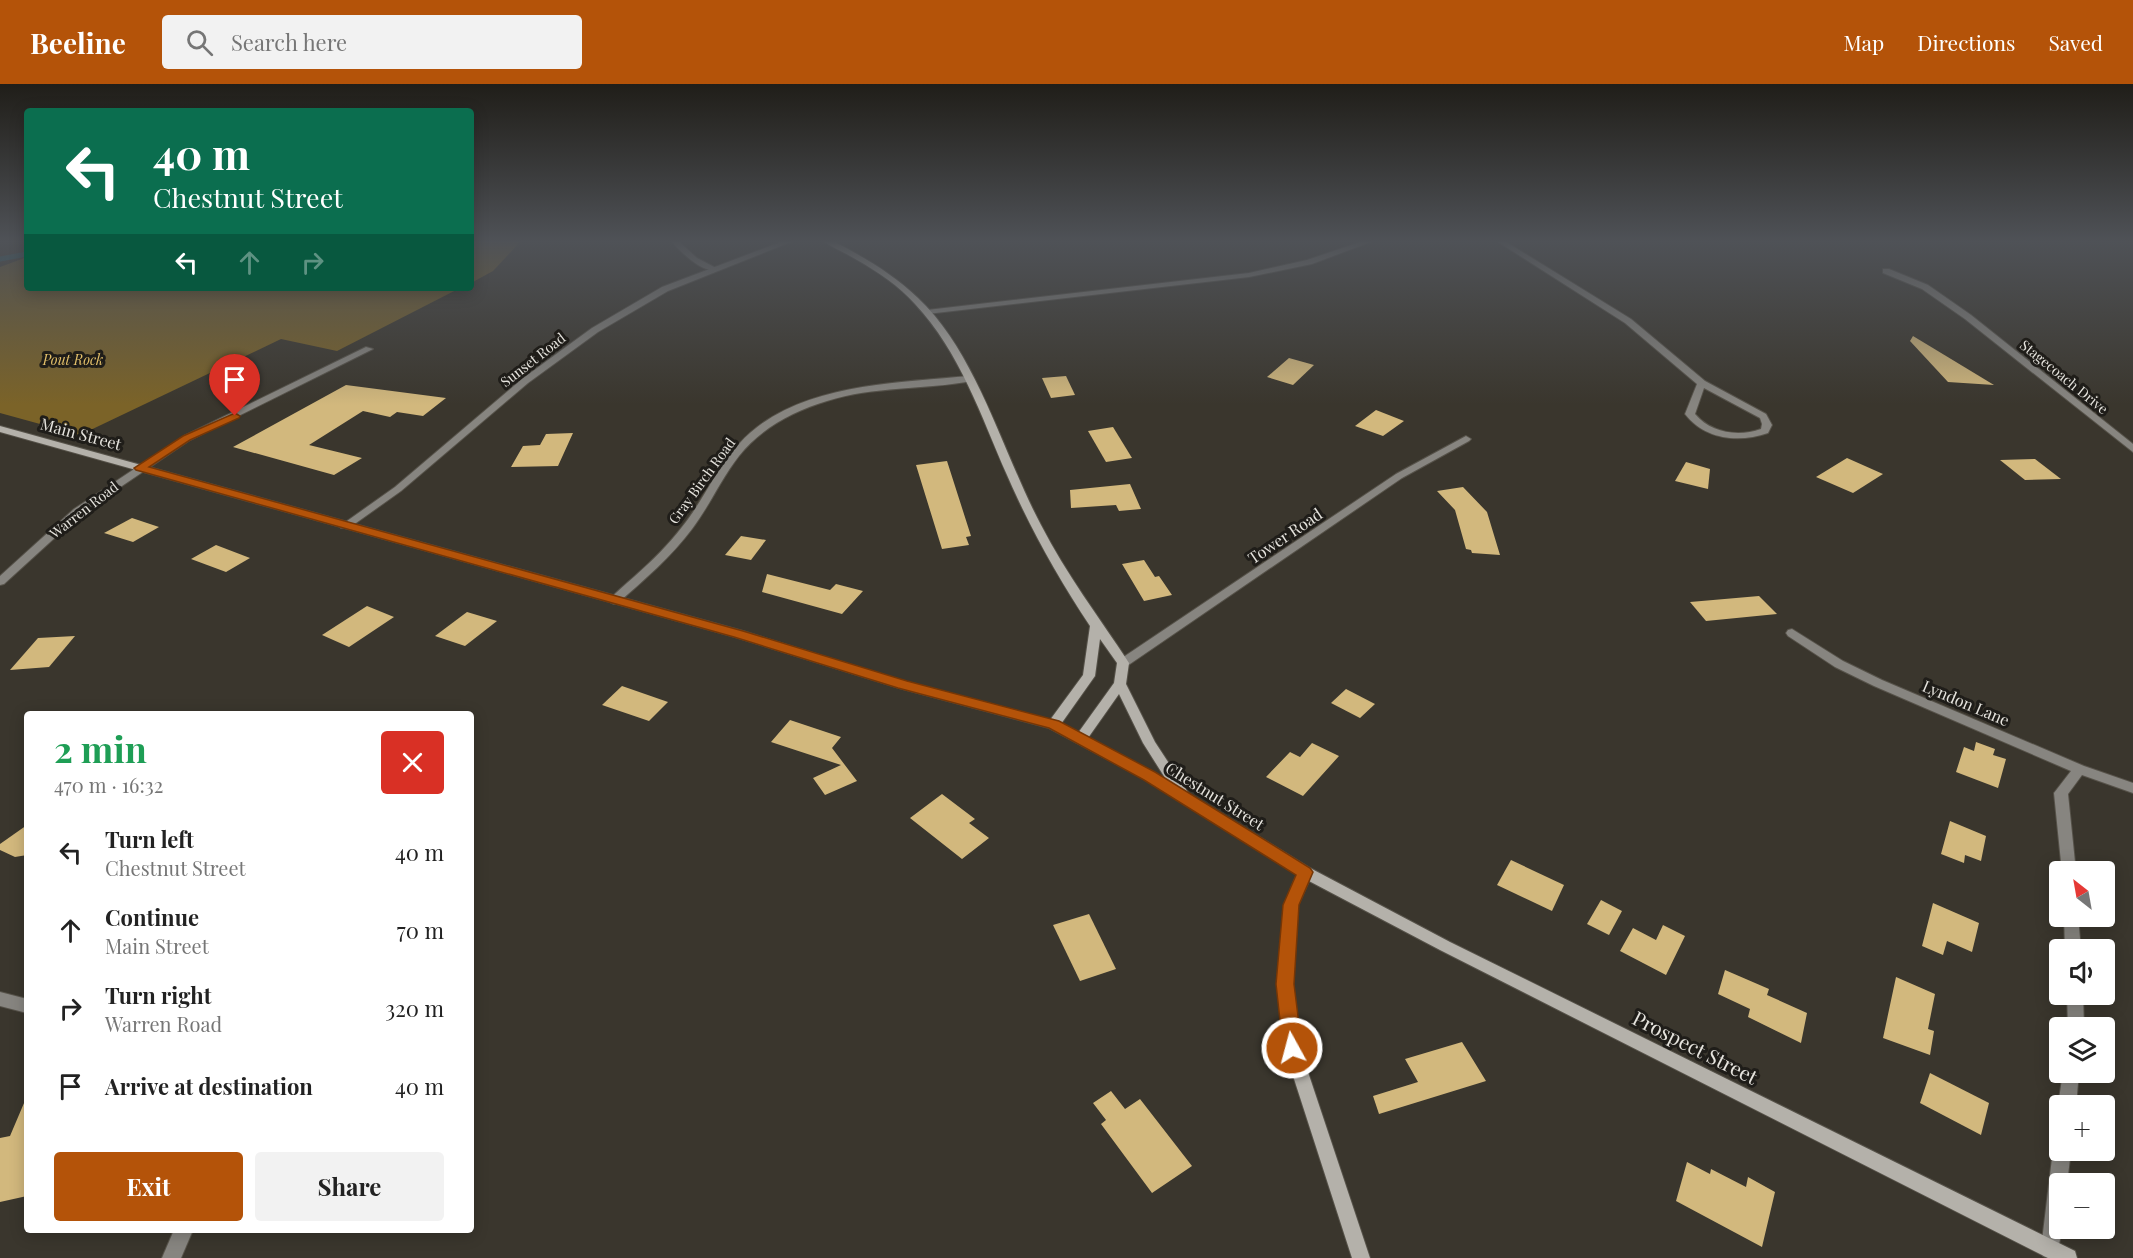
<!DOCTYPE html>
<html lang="en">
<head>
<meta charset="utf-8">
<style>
	body { margin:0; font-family:"Playfair Display",serif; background:#f2f2f2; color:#222; height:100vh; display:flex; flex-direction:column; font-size:22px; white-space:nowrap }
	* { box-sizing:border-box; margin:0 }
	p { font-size:20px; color:#767676 }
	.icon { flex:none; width:33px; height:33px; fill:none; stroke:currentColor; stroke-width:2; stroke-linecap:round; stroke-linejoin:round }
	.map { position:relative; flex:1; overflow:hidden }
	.details { position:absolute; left:24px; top:627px; width:450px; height:522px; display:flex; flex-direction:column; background:#fff; border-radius:6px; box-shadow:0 3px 15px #0003 }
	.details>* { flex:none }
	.hud { position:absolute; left:24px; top:24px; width:450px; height:183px; border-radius:6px; box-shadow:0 3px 15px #0003; background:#0b6e4f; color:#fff; overflow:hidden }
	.needle { width:39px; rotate:329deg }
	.controls { position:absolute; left:2049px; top:777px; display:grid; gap:12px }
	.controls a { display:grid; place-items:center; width:66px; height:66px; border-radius:6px; background:#fff; box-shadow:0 3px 15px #0003; font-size:30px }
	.pin { position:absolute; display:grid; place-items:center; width:51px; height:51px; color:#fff; margin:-62px -26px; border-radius:50% 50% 50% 0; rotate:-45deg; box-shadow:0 0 6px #0007 }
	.pin .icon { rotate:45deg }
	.me { position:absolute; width:66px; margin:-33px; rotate:353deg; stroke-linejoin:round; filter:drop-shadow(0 0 4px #0008) }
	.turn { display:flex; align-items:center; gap:21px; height:126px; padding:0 30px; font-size:27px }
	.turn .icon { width:78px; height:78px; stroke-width:2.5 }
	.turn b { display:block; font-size:42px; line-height:51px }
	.lanes { display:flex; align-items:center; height:57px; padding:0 30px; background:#0003; justify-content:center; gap:30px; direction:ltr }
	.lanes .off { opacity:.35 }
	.round { display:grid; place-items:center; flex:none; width:63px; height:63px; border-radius:6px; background:#f2f2f2 }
	.head { display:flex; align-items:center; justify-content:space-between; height:102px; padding:0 30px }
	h1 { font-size:36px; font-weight:700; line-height:45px; color:#1e9e55 }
	.cta { display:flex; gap:12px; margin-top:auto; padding:12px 30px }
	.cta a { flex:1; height:69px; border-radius:6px; background:#b45309; color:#fff; font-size:24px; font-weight:700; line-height:69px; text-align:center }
	.cta a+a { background:#f2f2f2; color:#222 }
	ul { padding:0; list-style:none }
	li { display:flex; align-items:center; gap:18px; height:78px; padding:0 30px }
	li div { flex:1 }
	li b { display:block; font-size:22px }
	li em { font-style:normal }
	header { display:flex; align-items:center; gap:36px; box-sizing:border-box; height:84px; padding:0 30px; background:#b45309; color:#fff }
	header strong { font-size:28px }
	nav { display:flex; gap:33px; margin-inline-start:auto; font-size:21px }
	.search { width:420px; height:54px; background:#f2f2f2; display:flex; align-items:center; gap:15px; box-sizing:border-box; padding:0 21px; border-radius:6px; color:#767676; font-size:22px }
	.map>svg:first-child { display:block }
	.forest { fill:#7b6328 }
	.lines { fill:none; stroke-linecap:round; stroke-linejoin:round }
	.stream { stroke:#15677f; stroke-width:5 }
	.building { fill:#d2b87d }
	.service-casing { stroke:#565249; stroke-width:2 }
	.minor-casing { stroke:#565249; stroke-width:2 }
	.secondary-casing { stroke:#565249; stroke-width:2 }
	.service { fill:#878580; fill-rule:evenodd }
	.minor { fill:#878580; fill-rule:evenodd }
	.secondary { fill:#b4b1aa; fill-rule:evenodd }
	.route { fill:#b45309; stroke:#753606; stroke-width:1.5 }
	.labels { text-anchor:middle; stroke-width:6; stroke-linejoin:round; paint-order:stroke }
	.far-park-label { font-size:14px; font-style:italic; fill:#e3c06a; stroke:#1f1d19 }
	.far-street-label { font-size:14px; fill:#e6e4de; stroke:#1f1d19 }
	.street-label { font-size:16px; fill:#e6e4de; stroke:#1f1d19 }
	.near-street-label { font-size:20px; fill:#e6e4de; stroke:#1f1d19 }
</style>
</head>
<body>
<header>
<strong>Beeline</strong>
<div class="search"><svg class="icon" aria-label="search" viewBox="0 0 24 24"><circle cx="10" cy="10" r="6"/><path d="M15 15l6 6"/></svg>Search here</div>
<nav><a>Map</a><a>Directions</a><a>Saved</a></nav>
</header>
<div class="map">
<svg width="2133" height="1174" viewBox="0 0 2133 1174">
	<rect width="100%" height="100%" fill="#3a362d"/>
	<g class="forest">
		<polygon points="471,156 522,156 493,187 471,199"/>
		<polygon points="27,173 27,204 460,204 337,267 281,255 80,351 0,329 0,183"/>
	</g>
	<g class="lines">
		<polyline class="stream" points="0,175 27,170"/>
	</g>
	<g class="building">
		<polygon points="1913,252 1956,278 1994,301 1948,298 1910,257"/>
		<polygon points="1289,274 1314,281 1293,301 1267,293"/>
		<polygon points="1066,292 1075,311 1051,314 1042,294"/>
		<polygon points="346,301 446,314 423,332 397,328 390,333 363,327 309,361 362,374 334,391 233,363"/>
		<polygon points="1376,326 1404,337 1383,352 1355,342"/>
		<polygon points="1113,343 1132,374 1106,378 1088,347"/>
		<polygon points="573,349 558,382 511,383 523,362 540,361 546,350"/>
		<polygon points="1847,374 1883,390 1853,409 1816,393"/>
		<polygon points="2035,375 2061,395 2025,396 2000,376"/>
		<polygon points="947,377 971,452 966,453 969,461 942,465 916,381"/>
		<polygon points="1686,378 1710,385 1708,405 1675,397"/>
		<polygon points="1130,400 1141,425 1119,427 1116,421 1071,424 1070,406"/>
		<polygon points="1463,403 1487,428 1500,471 1472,469 1471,466 1466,465 1455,426 1437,407"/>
		<polygon points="132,434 159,443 133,458 104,449"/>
		<polygon points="741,452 766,456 751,476 725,471"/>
		<polygon points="216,461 250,474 226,488 191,475"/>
		<polygon points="1144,476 1155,493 1159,492 1172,511 1144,517 1122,480"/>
		<polygon points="767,490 830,506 836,500 863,507 842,530 762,508"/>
		<polygon points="1759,512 1777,530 1706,537 1690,518"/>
		<polygon points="367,522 394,533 349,563 322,551"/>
		<polygon points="467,528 497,537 465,562 435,552"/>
		<polygon points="75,552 49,583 10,586 38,554"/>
		<polygon points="622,602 668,618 649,637 602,621"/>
		<polygon points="1346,605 1375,620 1360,634 1331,619"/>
		<polygon points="790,636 841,653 832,664 857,697 825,711 813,694 841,681 771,658"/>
		<polygon points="1976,658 1995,665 1993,671 2006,675 1998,704 1956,688 1964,663 1974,667"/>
		<polygon points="1312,659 1339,672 1303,712 1266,693 1290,668 1300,673"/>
		<polygon points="942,710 975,735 969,739 989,754 962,775 910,734"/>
		<polygon points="1950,737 1986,752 1981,777 1965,771 1964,779 1941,770"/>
		<polygon points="27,741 27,771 15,773 0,766 0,760"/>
		<polygon points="1511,776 1564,801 1552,827 1497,801"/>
		<polygon points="1601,816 1622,827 1609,851 1587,840"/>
		<polygon points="1933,819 1979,839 1972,868 1947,857 1943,871 1922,862"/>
		<polygon points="1089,830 1116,885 1080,897 1053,841"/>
		<polygon points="1663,841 1685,852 1666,891 1620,867 1633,844 1656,856"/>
		<polygon points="1725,886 1769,905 1767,911 1807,929 1801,959 1748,933 1750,925 1718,910"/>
		<polygon points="1896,893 1935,910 1928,945 1934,947 1930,971 1883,954"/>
		<polygon points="1462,958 1486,997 1379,1030 1373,1012 1418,998 1405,975"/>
		<polygon points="1930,989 1989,1019 1981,1051 1920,1019"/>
		<polygon points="1111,1007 1125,1025 1140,1015 1192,1082 1152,1109 1101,1040 1106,1036 1093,1019"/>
		<polygon points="27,1012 27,1112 0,1118 0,1054 10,1052"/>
		<polygon points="1687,1078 1710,1090 1711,1085 1746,1103 1748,1093 1775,1108 1762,1163 1676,1117"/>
	</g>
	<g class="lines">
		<defs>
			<path id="service" d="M670 156H677L697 174 718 185C704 192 679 166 670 156Z"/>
			<g id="minor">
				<polygon points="786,156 796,156 668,207 598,248 528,299 401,407 349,444 341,444 340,442 395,403 522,295 592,244 662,203"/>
				<polygon points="1366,156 1376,156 1312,180 1249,193 927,230 923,228 927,226 1249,189 1307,176"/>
				<path d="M1495 156H1503L1631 235 1705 297 1766 330 1772 341 1768 349C1739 359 1705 356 1685 330L1697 300 1625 239ZM1704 304 1760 334 1762 340 1761 345C1738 353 1711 349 1695 330Z"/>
				<polygon points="1883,185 1889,185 1928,201 1971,231 2133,360 2133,368 1965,235 1922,205 1883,189"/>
				<polygon points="366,263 373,265 190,356 82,429 4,500 0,501 0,492 74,425 184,352"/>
				<path d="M969 292 972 293V297C924 306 874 302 827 317 794 327 761 344 739 372 721 395 710 421 692 445 671 473 644 496 618 519L614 520 608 517C616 508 626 500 635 492 652 477 668 461 682 443 703 417 716 385 739 360 792 300 895 299 969 292Z"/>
				<polygon points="1466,352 1471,355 1469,357 1402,394 1127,582 1119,582 1117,579 1119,576 1396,390"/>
				<polygon points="1792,545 1843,577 1882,596 2084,682 2133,699 2133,709 2082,691 2068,710 2076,788 2062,788 2054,709 2071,687 1874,602 1835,583 1788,552 1786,549 1788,546"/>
				<polygon points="2064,832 2078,832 2081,866 2065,866"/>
				<polygon points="0,908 27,915 27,929 0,922"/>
				<polygon points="2067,910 2083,910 2084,944 2068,944"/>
				<polygon points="2063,988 2079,988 2076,1022 2060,1022 2060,1024 2058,1022"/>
				<polygon points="2060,1059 2060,1066 2071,1066 2067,1100 2060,1100 2060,1144 2062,1144 2057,1172 2049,1174 2043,1172 2041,1165 2053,1066 2056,1060"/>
				<polygon points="174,1146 193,1146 181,1174 162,1174"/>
			</g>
			<path id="secondary" d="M822 156H831C862 172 892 189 918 214 977 269 1003 370 1041 441 1066 490 1099 533 1129 579L1126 600 1155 658 1189 710 1310 784 1450 858 2075 1167 2077 1174H2048L1440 866 1309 797 1298 821 1293 900 1300 964 1370 1174H1352L1284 964 1277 900 1284 821 1297 790 1144 695 1049 644 899 604 735 553 0 348V342L743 547 906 598 1050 636 1083 591 1090 542C1058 494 1030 444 1007 391 981 332 960 268 915 220 899 202 878 188 857 176 846 169 832 164 822 156ZM1100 555 1117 579 1114 599 1078 649 1061 640 1095 592ZM1119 610 1143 659 1167 697 1088 654Z"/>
		</defs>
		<use href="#service" class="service-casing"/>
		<use href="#minor" class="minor-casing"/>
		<use href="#secondary" class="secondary-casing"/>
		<use href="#service" class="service"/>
		<use href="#minor" class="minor"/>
		<use href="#secondary" class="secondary"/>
	</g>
	<linearGradient id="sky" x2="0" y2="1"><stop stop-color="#201e19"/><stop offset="0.49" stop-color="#4f5257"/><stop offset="1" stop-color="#4f5257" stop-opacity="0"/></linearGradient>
	<rect width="2133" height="321" fill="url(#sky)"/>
	<polygon class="route" points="235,329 240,332 239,334 190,356 149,383 743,547 907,597 1059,637 1155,688 1310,784 1313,788 1299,821 1294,900 1302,964 1299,970 1292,972 1286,970 1283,964 1276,900 1283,821 1296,791 1144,696 1049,644 898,604 734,553 136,386 134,384 183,352"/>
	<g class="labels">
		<g class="far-park-label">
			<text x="73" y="281">Pout Rock</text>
		</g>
		<g class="far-street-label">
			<text transform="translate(533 276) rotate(-38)" y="5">Sunset Road</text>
			<text transform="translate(2064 293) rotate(39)" y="5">Stagecoach Drive</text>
			<text transform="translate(702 397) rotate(-54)" y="5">Gray Birch Road</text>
			<text transform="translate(84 426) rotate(-38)" y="5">Warren Road</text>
		</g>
		<g class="street-label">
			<text transform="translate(81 350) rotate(15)" y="6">Main Street</text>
			<text transform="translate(1285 452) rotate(-34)" y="6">Tower Road</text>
			<text transform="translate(1966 619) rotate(23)" y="6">Lyndon Lane</text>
			<text transform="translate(1215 712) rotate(32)" y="6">Chestnut Street</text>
		</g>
		<g class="near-street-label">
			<text transform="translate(1695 964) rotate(27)" y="7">Prospect Street</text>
		</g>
	</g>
</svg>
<div class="controls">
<a><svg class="needle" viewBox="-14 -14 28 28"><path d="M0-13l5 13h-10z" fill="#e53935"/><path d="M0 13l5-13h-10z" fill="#767676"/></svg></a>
<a><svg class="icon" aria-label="sound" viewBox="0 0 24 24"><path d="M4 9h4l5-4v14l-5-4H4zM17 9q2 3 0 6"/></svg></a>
<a><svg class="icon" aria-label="layers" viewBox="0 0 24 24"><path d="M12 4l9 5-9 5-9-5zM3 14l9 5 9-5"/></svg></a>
<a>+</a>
<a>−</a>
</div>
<div class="pin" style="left:235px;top:332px;background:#d93025"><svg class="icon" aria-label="arrive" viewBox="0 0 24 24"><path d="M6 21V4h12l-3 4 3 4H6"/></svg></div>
<svg class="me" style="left:1292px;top:964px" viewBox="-20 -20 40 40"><circle r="17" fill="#b45309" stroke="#fff" stroke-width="3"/><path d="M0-11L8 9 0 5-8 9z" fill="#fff"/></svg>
<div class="hud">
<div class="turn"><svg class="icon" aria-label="left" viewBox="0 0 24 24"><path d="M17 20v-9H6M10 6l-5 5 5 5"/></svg><div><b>40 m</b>Chestnut Street</div></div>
<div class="lanes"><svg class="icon" aria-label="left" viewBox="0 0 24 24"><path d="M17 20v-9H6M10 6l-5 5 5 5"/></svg><svg class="icon off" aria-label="ahead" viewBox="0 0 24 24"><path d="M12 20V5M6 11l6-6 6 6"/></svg><svg class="icon off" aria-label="right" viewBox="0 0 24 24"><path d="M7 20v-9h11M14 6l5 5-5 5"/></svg></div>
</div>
<section class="details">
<div class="head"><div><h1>2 min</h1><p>470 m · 16:32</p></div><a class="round" style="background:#d93025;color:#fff"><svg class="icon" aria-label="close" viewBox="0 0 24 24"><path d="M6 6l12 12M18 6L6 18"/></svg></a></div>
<ul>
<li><svg class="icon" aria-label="left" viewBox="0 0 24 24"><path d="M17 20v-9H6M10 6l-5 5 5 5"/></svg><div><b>Turn left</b><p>Chestnut Street</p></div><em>40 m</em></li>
<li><svg class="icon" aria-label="ahead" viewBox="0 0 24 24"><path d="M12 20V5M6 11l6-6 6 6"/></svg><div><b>Continue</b><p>Main Street</p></div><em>70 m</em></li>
<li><svg class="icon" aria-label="right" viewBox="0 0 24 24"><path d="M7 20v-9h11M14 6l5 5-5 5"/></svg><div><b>Turn right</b><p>Warren Road</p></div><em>320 m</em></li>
<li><svg class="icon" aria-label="arrive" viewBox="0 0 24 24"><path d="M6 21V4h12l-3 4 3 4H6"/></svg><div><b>Arrive at destination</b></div><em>40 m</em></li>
</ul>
<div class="cta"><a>Exit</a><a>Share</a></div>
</section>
</div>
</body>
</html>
